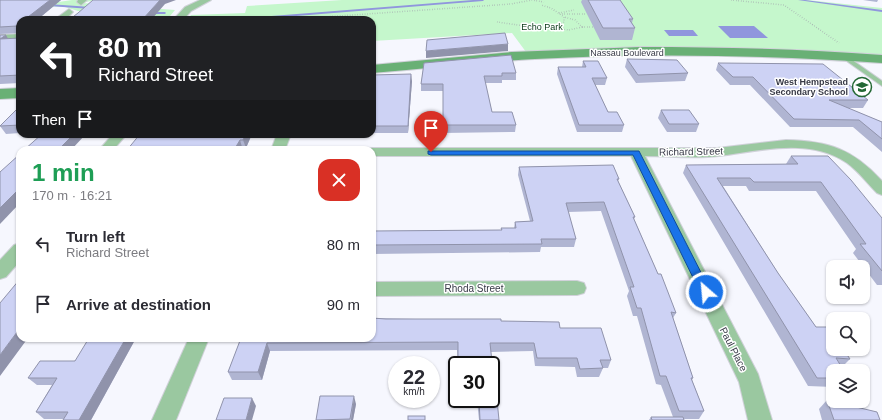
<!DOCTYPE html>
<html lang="en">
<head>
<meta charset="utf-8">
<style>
	body { margin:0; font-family:Helvetica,sans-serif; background:#f7f7f7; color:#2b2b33; height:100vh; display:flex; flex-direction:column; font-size:15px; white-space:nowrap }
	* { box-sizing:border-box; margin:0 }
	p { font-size:13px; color:#7c7c81 }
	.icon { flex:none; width:22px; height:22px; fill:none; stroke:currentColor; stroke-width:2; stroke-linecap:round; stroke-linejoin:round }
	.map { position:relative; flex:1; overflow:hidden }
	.sheet { position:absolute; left:16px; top:146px; width:360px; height:196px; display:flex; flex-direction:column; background:#fff; border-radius:12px; box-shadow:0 1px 3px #0004 }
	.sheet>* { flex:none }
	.hud { position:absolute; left:16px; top:16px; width:360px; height:122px; border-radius:12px; box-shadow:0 1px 3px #0004; background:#202124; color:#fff; overflow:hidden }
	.controls { position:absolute; left:826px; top:260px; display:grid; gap:8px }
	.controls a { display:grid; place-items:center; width:44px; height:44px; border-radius:8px; background:#fff; box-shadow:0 1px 3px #0004; font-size:20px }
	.speed { position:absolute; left:388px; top:356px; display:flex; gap:8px; font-size:20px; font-weight:700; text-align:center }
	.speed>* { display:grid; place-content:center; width:52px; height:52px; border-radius:50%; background:#fff; box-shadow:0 1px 3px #0004; line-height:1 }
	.speed small { font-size:10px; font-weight:400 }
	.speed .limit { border:2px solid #111; border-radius:6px; background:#fff; color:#111 }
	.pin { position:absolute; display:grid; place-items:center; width:34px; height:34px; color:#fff; margin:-41px -17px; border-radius:50% 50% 50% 0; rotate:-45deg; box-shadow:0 0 4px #0007 }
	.pin .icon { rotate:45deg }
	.me { position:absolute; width:44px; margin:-22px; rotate:333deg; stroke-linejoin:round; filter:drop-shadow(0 0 3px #0008) }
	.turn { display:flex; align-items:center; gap:14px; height:84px; padding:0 16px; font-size:18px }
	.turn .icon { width:52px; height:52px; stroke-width:2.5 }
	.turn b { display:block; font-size:28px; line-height:34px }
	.then { display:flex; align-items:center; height:38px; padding:0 16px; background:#0003; gap:8px; font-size:15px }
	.round { display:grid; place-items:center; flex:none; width:42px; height:42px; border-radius:12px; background:#f7f7f7 }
	.summary { display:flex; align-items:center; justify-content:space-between; height:68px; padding:0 16px }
	h1 { font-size:24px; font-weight:600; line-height:30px; color:#1e9e55 }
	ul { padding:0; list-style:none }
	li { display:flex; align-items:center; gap:12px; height:60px; padding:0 16px }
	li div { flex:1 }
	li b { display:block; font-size:15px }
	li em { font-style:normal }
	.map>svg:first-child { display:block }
	.green { fill:#c5f7cc }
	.water { fill:#9096dd }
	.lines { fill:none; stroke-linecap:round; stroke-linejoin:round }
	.stream { fill:#9096dd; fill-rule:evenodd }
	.lane-casing { stroke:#d0d1d9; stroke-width:2 }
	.street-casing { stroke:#d0d1d9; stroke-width:2 }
	.secondary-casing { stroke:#d0d1d9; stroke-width:2 }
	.path { stroke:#a0a1ab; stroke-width:1.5; stroke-dasharray:0.5 2; stroke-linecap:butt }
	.lane { fill:#9ac8a0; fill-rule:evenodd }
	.street { fill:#9ac8a0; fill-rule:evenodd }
	.secondary { fill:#69b075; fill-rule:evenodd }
	.wall { fill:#b0b5d2 }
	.shaded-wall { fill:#9093ab }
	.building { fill:#cdd2f4; stroke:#9093ab }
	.route { fill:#1a73e8; stroke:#114b97 }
	.labels { text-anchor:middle; stroke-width:3; stroke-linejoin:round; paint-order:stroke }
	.far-park-label { font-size:9px; fill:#073a16; stroke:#fff }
	.far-street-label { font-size:9px; fill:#383a47; stroke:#fff }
	.far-poi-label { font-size:9px; font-weight:bold; fill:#383a47; stroke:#fff; text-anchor:end }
	.street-label { font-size:10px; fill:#383a47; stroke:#fff }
</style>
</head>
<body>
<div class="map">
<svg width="882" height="420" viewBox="0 0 882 420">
	<rect width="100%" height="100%" fill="#f6f7fe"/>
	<g class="green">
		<polygon points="72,0 95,0 82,3 175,10 170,16 120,17 78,11 65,7 32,6"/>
		<polygon points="342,0 807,0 882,8 882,59 827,55 529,56 512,33 372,41 372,20 188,20 191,15 245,13 247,6"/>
	</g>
	<g class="water">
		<polygon points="718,26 754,26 768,38 730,38"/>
		<polygon points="664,30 693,30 698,36 669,36"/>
	</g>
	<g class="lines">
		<g class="stream">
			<polygon points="473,0 484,0 483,1 259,19 194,20 193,19 194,18 259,17"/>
			<polygon points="798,0 805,0 882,10 882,12"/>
			<polygon points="48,4 91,7 92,8 91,9 49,6 48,6"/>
			<polygon points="150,12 165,12 166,13 165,14 150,14"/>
		</g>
		<defs>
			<polygon id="lane" points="841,55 845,55 882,81 882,86 841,57"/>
			<g id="street">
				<polygon points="78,0 87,0 81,5 77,2"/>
				<polygon points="200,0 211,0 191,11 183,20 173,20 185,7"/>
				<polygon points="69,9 73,12 65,20 54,20"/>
				<polygon points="20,34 20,40 0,41 0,35"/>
				<polygon points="113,134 127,134 113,150 99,150"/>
				<polygon points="277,134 291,134 285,150 271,150"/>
				<path d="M786 140C829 141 853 149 882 181V195L877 193C867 183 858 171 847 163 809 137 760 151 719 156 695 159 669 156 645 156L758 374 772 420H748L739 382 631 156H372V150H366L372 148H717Z"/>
				<polygon points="20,243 20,261 6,277 0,279 0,260 14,245"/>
				<polygon points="577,281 584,283 586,288 584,293 577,295 372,296 372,282"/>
				<polygon points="189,338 209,338 176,420 152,420"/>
			</g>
			<g id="secondary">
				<path d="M640 47C721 47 801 49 882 55V63C766 55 650 53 535 59 480 62 426 69 372 73V65L512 52Z"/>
				<polygon points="20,88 20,98 0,99 0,89"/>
			</g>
		</defs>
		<use href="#lane" class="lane-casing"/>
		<use href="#street" class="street-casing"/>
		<use href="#secondary" class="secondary-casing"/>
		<g class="path">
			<polyline points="731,0 784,5 839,43"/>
			<polyline points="559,13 574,10"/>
			<polyline points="562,14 587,14"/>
			<polyline points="280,20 511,4 532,0 544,2"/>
			<path d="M497 22C513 24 551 32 564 22V17L551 8 541 5"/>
			<polyline points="582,27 593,27"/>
			<polyline points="552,28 569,30 582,27 575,20 564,17"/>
		</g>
		<use href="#lane" class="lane"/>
		<use href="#street" class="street"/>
		<use href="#secondary" class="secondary"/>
	</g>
	<g class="wall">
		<polygon points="0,0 61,0 37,20 20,20 20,33 0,34"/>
		<polygon points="582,0 620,0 633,19 632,23 635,28 632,40 600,40 581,2"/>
		<polygon points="863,0 878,0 877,2"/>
		<polygon points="0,35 8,39 20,38 20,83 0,84"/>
		<polygon points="627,59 688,73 685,81 636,83 625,67"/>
		<polygon points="583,61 607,78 605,85 595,85 608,112 624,125 622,132 577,132 557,74 558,67 582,67"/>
		<polygon points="424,63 516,73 516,80 502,80 502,83 485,83 492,112 516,125 515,132 443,133 443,91 421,91 421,84"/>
		<polygon points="718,63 868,100 863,108 848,108 882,122 882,152 853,127 790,127 750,85 730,85 716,70"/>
		<polygon points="372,75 412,81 408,133 372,133"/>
		<polygon points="20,106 20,133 6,134 0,126"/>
		<polygon points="661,110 699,124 696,132 667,132 658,118"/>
		<polygon points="252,134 246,148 242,147 241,150 127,150"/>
		<polygon points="791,156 882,218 882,285 877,285 853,253 856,249 816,191 749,191 746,186 723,186 778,273 816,327 850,359 842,367 833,371 833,387 808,386 683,173 686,165 786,164"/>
		<polygon points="519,167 619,179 618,181 635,217 634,219 658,274 676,313 673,318 693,378 692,380 704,411 699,419 684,419 684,420 649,420 651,417 673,417 661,385 656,384 637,316 633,316 627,296 629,291 601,211 568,212 576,239 574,247 541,247 540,252 372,254 372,231 501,230 501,228 514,228 515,222 530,221 518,175"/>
		<polygon points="373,318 501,321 560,328 611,360 608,368 603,368 599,377 577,377 575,367 535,366 533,351 491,352 492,362 491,370 491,365 458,365 457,350 270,351 262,380 232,380 228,372 241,338"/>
		<polygon points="136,338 91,420 63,420 64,419 44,419 36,412 52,385 37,385 28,378"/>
		<polygon points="470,399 494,400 499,420 479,420 477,400 470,401"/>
		<polygon points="827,400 880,420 822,420 819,409"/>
		<polygon points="356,404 353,420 316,420"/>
	</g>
	<g class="shaded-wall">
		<polygon points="50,0 61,0 37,20 24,20"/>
		<polygon points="160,0 176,0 165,4 151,20 142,20"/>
		<polygon points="20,24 20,31 17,26"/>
		<polygon points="6,35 10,42 0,39"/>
		<polygon points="508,44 508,51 426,58 426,51"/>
		<polygon points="411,74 412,81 408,133 408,126"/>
		<polygon points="74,134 86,134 71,150 58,150"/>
		<polygon points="246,134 252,134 246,148 243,140"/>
		<polygon points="240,140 242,147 241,150 234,150"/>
		<polygon points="20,188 20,203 0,224 0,208"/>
		<polygon points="20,328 20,338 28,338 0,376 0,355"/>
		<polygon points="126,338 136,338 91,420 79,420"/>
		<polygon points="267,343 270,351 262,380 258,372"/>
		<polygon points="354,396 356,404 353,420 351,420"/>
		<polygon points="252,398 256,406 252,420 246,420"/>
	</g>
	<g class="building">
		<polygon points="0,0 50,0 24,20 20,20 20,24 17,26 0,27"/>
		<polygon points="93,0 160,0 142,20 69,20 78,13"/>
		<polygon points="588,0 620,0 633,19 629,19 635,28 603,28"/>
		<polygon points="505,33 508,44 426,51 427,40"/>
		<polygon points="0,35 6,35 0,39"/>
		<polygon points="20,38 20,75 0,76 0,39"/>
		<polygon points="511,55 516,73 502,73 502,76 484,76 492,112 512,112 516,125 443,125 443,84 421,84 424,63"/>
		<polygon points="627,59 677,60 688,73 638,75"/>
		<polygon points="583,61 598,61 607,78 592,78 608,112 617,112 624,125 579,125 558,67 586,67"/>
		<polygon points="718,63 823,64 868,100 829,100 882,122 882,139 859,120 794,119 753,77 733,77"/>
		<polygon points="411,74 408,126 372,126 372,75"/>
		<polygon points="20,106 20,125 0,126"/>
		<polygon points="661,110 689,110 699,124 669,124"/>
		<polygon points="42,134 74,134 58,150 24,150"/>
		<polygon points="140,134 246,134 243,140 240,140 234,150 127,150"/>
		<polygon points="20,154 20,188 0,208 0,172"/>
		<polygon points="791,156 828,156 851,180 882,218 882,271 860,244 866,244 821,182 754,182 750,178 717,178 778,273 816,327 828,327 833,334 833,349 843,349 850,359 836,358 844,371 833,371 833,378 817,378 686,165 798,164"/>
		<polygon points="613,165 619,179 617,179 635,217 633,217 658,274 661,274 676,313 671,312 693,378 691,378 704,411 679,411 666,376 660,376 641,308 637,308 630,287 634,287 604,202 566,203 576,239 541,239 542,244 372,245 372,231 502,230 501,228 516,228 515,222 533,221 519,167"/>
		<polygon points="20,279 20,328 0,355 0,303"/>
		<polygon points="372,318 386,319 501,319 501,321 559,322 560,328 601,328 611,360 600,360 603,368 580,369 577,358 537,358 534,343 490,343 492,362 490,362 490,365 468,365 468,362 458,362 458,342 267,343 258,372 228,372 241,338 372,338"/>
		<polygon points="89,338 126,338 79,420 63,420 68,412 36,412 57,378 28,378 40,361 75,361"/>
		<polygon points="491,373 494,400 497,400 499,420 480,420 479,399 491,399"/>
		<polygon points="320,396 354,396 350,419 316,420"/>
		<polygon points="224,398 252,398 246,420 216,420"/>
		<polygon points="827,400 877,412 880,420 834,420"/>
		<rect x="408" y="416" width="17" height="4"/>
		<polygon points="651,417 683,417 684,420 652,420"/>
	</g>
	<polygon class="route" points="428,151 639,151 711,292 710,296 702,296 633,155 431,155 428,154"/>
	<defs>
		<symbol id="school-ring" viewBox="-11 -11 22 22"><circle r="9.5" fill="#fff" stroke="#236834" stroke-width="1.5"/><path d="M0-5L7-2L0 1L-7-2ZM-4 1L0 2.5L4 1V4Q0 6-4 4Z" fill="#236834"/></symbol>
	</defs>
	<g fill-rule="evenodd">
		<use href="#school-ring" x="851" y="76" width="22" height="22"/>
	</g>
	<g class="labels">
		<g class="far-park-label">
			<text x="542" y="30">Echo Park</text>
		</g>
		<g class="far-street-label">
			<text x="627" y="56">Nassau Boulevard</text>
		</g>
		<g class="far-poi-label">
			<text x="848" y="85">West Hempstead<tspan x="848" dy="10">Secondary School</tspan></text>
		</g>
		<g class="street-label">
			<text transform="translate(691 151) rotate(-1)" y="4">Richard Street</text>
			<text x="474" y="292">Rhoda Street</text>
			<text transform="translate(734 349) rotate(63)" y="4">Paul Place</text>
		</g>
	</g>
</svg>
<div class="controls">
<a><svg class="icon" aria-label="sound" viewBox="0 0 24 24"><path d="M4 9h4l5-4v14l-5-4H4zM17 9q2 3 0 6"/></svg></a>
<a><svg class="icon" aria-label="search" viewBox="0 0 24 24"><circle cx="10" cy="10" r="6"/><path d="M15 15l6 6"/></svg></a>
<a><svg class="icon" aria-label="layers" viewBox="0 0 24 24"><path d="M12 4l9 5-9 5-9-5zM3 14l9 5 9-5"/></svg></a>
</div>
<div class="speed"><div>22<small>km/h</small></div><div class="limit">30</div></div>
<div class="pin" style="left:431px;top:152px;background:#d93025"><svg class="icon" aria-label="arrive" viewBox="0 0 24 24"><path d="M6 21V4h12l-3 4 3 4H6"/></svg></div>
<svg class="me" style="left:706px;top:292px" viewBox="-20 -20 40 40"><circle r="17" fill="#1a73e8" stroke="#fff" stroke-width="3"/><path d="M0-11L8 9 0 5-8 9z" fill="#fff"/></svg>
<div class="hud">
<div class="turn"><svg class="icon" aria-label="left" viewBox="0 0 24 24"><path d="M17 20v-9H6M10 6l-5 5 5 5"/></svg><div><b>80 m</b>Richard Street</div></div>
<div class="then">Then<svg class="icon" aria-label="arrive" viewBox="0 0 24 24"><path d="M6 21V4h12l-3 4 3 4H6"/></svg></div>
</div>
<section class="sheet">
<div class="summary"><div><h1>1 min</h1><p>170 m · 16:21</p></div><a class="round" style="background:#d93025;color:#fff"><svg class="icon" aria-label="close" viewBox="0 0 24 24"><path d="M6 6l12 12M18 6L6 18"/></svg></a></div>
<ul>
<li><svg class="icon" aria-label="left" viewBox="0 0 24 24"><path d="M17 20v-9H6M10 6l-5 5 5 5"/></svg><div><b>Turn left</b><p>Richard Street</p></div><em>80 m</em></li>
<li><svg class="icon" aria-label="arrive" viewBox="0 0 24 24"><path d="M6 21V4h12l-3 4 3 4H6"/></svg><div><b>Arrive at destination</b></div><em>90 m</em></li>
</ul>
</section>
</div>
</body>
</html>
